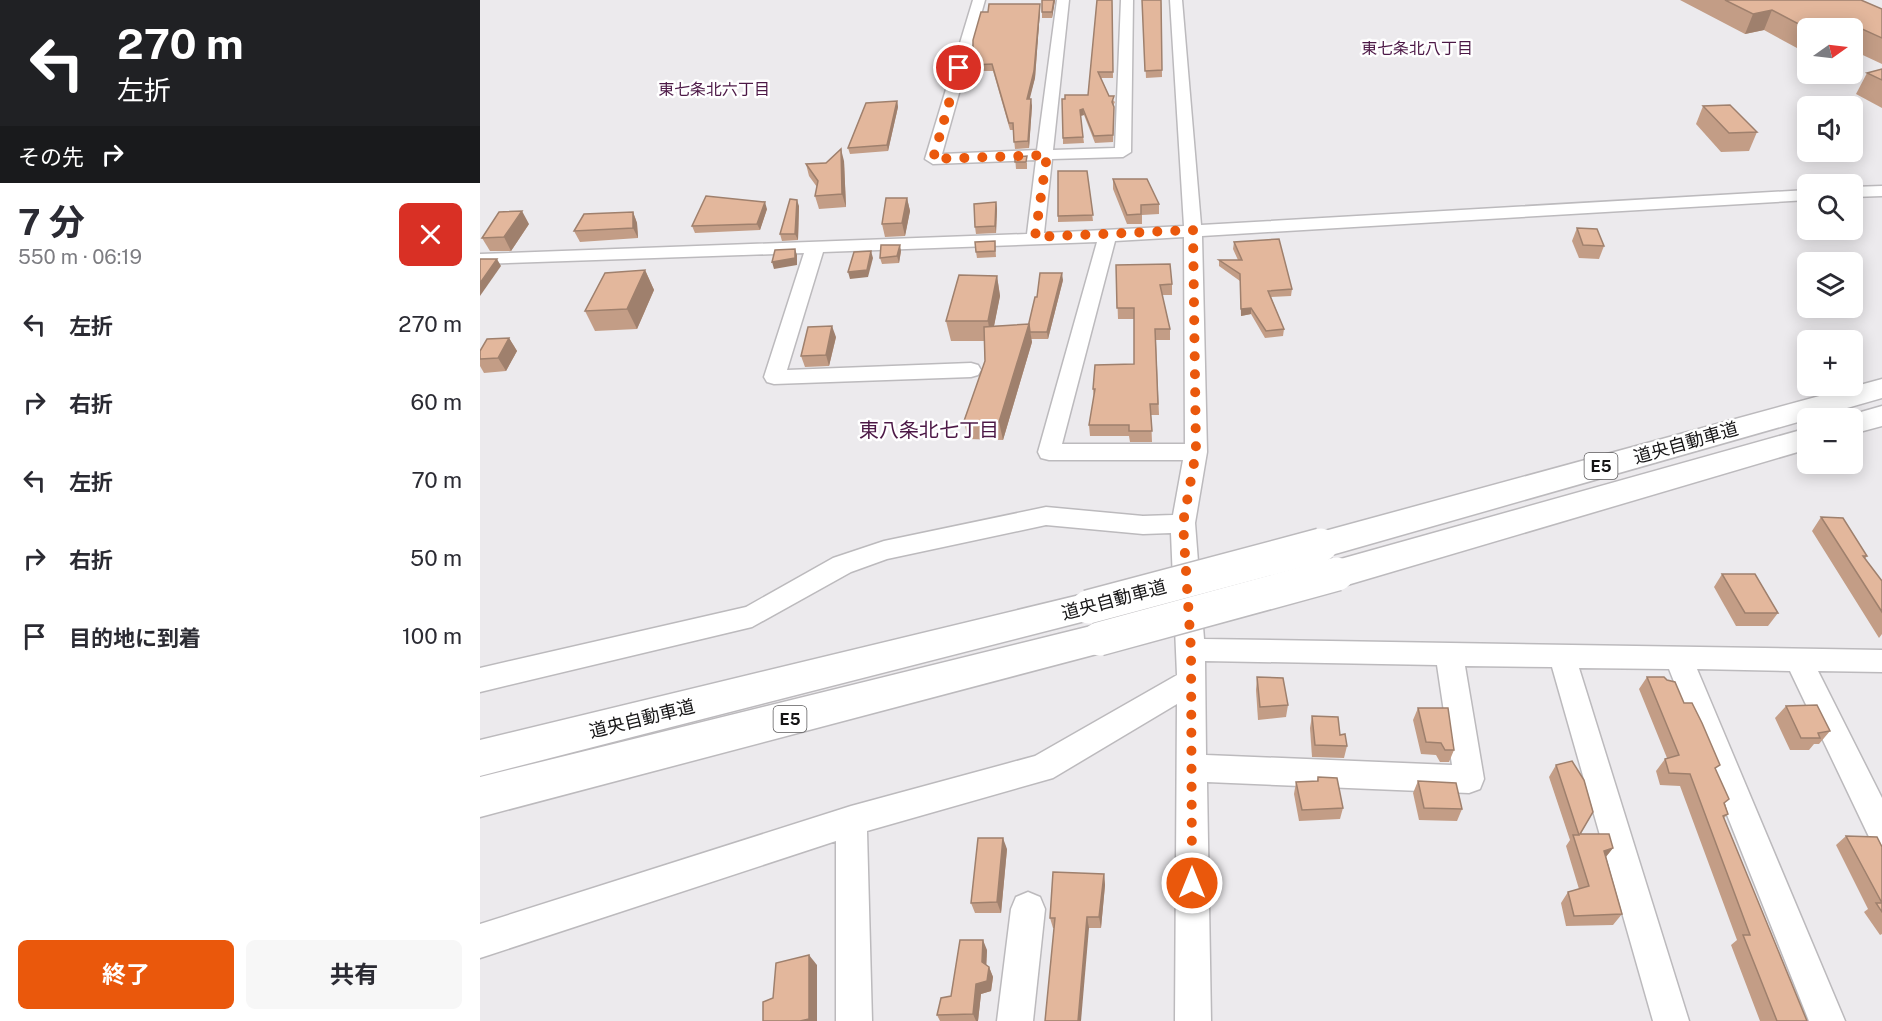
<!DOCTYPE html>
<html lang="ja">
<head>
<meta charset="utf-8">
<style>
	body { margin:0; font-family:"Public Sans","Noto Sans JP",sans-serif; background:#f7f7f7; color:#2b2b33; height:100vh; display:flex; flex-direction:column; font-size:22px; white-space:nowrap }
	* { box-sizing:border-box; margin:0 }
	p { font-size:20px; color:#7c7c81 }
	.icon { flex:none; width:33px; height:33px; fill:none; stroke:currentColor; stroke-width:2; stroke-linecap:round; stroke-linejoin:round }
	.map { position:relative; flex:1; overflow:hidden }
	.drawer { display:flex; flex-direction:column; background:#fff; width:480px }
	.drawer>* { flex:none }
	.guide { background:#202124; color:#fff; overflow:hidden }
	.needle { width:39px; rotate:76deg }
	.tools { position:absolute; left:1317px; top:18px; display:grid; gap:12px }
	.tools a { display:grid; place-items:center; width:66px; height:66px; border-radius:9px; background:#fff; box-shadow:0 3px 15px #0003; font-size:30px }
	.pin { position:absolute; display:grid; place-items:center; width:51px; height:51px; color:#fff; margin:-26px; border:3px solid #fff; border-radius:50%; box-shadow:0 2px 6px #0007 }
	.me { position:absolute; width:66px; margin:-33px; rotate:0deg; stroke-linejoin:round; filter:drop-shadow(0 0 4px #0008) }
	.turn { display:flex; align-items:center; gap:21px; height:126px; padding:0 18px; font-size:27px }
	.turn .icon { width:78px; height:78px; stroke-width:2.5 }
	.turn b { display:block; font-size:42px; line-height:51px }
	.then { display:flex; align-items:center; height:57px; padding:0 18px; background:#0003; gap:12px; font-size:22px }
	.round { display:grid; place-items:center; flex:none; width:63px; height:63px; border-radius:9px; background:#f7f7f7 }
	.summary { display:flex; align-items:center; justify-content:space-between; height:102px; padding:0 18px }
	h1 { font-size:36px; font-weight:700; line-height:45px }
	.button { display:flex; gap:12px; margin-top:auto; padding:12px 18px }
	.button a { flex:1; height:69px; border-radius:9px; background:#ea580c; color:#fff; font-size:24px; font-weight:700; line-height:69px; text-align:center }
	.button a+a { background:#f7f7f7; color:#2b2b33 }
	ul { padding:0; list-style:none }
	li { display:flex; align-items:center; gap:18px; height:78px; padding:0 18px }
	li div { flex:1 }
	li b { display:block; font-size:22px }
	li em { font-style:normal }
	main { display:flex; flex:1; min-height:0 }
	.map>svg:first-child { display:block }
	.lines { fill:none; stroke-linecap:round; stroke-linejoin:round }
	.minor-casing { stroke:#bcbabd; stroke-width:3 }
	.highway-casing { stroke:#bcbabd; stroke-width:3 }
	.minor { fill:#fff; fill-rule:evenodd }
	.highway { fill:#fff; fill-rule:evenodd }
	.highway-bridge-casing { stroke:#bcbabd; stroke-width:36; stroke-linecap:butt }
	.highway-bridge { stroke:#fff; stroke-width:33 }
	.wall { fill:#c39d86 }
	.shaded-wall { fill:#9f806d }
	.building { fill:#e3b79c; stroke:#9f806d; stroke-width:1.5 }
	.route { stroke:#ea580c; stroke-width:10; stroke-dasharray:0 18 }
	.labels { text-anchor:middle; stroke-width:5; stroke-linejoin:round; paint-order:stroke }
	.far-neighbourhood-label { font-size:16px; fill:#4c1846; stroke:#fff }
	.shield { fill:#fff; stroke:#5c5b5c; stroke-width:1.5 }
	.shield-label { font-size:16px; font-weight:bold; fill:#161516 }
	.street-label { font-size:18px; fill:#161516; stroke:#fff }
	.neighbourhood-label { font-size:20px; fill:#4c1846; stroke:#fff }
</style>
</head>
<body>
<main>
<section class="drawer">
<div class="guide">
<div class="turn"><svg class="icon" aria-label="left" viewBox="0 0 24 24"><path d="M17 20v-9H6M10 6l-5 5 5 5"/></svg><div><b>270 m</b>左折</div></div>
<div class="then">その先<svg class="icon" aria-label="right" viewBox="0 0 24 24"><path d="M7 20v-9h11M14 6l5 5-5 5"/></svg></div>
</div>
<div class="summary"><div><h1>7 分</h1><p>550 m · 06:19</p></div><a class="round" style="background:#d93025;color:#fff"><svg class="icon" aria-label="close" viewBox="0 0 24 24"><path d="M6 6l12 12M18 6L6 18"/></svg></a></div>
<ul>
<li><svg class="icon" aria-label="left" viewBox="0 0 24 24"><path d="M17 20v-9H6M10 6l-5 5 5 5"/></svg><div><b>左折</b></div><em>270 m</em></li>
<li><svg class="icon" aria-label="right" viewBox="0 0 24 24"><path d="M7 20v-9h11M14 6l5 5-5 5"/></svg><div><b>右折</b></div><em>60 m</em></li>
<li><svg class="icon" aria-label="left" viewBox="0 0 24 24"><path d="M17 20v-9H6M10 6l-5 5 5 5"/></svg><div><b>左折</b></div><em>70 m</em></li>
<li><svg class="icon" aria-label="right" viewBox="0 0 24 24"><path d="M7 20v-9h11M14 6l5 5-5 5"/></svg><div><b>右折</b></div><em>50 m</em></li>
<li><svg class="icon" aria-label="arrive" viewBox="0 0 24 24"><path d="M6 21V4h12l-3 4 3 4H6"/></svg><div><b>目的地に到着</b></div><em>100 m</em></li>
</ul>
<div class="button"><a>終了</a><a>共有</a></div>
</section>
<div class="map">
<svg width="1402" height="1021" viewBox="0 0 1402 1021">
	<rect width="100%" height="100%" fill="#eceaed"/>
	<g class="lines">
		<defs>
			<g id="minor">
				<path d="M493 0H505L462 154 557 150 577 0H589L573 150 635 148 641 0H653L651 152 643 157 572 159 564 233 704 226 690 0H702L721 225 1328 190V200L722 236 727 452 715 523 724 639 1402 650V672L1338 671 1402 798V845L1391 841 1310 671 1217 669 1365 1021H1329L1189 669 1099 668 1209 1021H1173L1072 667 985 666 1004 779 1000 789 989 793 727 782 731 1021H695L697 704 573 778 387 831 392 1021H356V841L0 958V924L371 806 555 756 697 675 691 533 663 534 566 525 407 559 371 572 272 627 0 692V668L266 607 353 558 404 541 566 507 663 516 693 515 703 460H569L561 458 558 452 617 242 343 252 307 370 491 363 498 365 501 370 498 375 491 377 294 384 287 382 284 377 324 253 0 264V254L547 234 556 160 453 164 445 159ZM704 237 705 444H582L635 241ZM725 661 957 665 972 765 726 755Z"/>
				<polygon points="1402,186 1402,196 1372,197 1372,187"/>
				<polygon points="548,892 560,897 565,909 553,1021 517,1021 531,909 536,897"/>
			</g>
			<g id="highway">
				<polygon points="1402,379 1402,398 841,558 829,554 824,545 829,536 841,532"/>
				<polygon points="1402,406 1402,426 1372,434 1372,418 1360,418"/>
				<polygon points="1328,428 1328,449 857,588 845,584 840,574 845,564 857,560"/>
				<polygon points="608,593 621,597 626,607 621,617 0,776 0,740"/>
				<polygon points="619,624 632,628 638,639 632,650 0,817 0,777"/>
			</g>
		</defs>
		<use href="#minor" class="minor-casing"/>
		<use href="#highway" class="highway-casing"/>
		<use href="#minor" class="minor"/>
		<use href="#highway" class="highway"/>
		<defs>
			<g id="highway-bridge">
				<polyline points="608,607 841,545"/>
				<polyline points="619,639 857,574"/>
			</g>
		</defs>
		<use href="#highway-bridge" class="highway-bridge-casing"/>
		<use href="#highway-bridge" class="highway-bridge"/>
	</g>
	<g class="wall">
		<polygon points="562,0 575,0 572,18 562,18"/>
		<polygon points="632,0 633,78 621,78 629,96 635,102 633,106 634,113 633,142 615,143 604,115 600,116 604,143 583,144 583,138 608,95"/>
		<polygon points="662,0 681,0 682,77 666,78"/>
		<polygon points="1200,0 1381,0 1402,9 1402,64 1372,50 1372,28 1328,28 1328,54 1284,30 1265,34"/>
		<polygon points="560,4 560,11 555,78 549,99 552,106 549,148 535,149 533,130 530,130 513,71 494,71 493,65 508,12"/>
		<polygon points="1402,69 1402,108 1376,94 1387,73"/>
		<polygon points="417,101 418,107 408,151 370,154 368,148"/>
		<polygon points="1223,106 1277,132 1269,151 1241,152 1216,124"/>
		<polygon points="535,157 547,163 547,169 536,169"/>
		<polygon points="364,161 366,207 339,209 335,196 337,187 329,176 326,164"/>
		<polygon points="607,171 613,221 578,222 578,216"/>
		<polygon points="633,179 679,204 679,214 662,215 662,224 647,224 633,189"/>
		<polygon points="427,198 430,211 425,236 405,237 402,224"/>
		<polygon points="516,202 517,209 516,233 496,234 495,227"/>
		<polygon points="319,206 318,240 302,241 300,234"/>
		<polygon points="287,209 280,230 215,233 212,226"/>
		<polygon points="153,212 157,223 158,238 100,242 94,231"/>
		<polygon points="49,224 31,251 10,251 2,238"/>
		<polygon points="1097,228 1124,246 1119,259 1099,258 1092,241"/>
		<polygon points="515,241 516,257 497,258 496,252"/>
		<polygon points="754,242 812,289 811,296 791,297 804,329 803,336 785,338 771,314 761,316 760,281 739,266 739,260 758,260 753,249"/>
		<polygon points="421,251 419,263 402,264 400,258"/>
		<polygon points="636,265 692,284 692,295 682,295 690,329 690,340 676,340 679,415 671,415 672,442 650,442 649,436 610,436 609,425 614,398 613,389 654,364 654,319 638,319"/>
		<polygon points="165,270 174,290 157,329 115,331 105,311"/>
		<polygon points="517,276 520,296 514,326 549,324 557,297 583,280 568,339 551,339 552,342 523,440 488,439 484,421 505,361 504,341 471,341 466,321"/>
		<polygon points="356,337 349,366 325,367 321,356"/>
		<polygon points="29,338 37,351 26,371 4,373 0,366 0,351"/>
		<polygon points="1341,517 1387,556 1385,559 1402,581 1402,634 1399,638 1332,531"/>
		<polygon points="1242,574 1298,613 1288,626 1256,626 1234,587"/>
		<polygon points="777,677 808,705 806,717 778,720 776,690"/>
		<polygon points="1167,677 1204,703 1236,770 1248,814 1244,818 1327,1021 1280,1021 1251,945 1257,940 1200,786 1180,785 1176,771 1185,759 1187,758 1159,689"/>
		<polygon points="1306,706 1350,731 1339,744 1334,744 1329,750 1310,750 1295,718"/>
		<polygon points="938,708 974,750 969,762 960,762 956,755 941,754 933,720"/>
		<polygon points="832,716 860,735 867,746 864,758 832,757 830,728"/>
		<polygon points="1076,765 1100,834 1133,848 1126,857 1142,914 1133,925 1086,926 1081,903 1088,892 1099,889 1086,846 1090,840 1069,777"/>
		<polygon points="838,777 863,808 860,819 819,821 814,794 816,782 837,781"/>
		<polygon points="938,781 982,809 977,821 939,820 933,793"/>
		<polygon points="1366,836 1402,847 1402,934 1400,935 1384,912 1388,909 1356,845"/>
		<polygon points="527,849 521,913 495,913 491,903"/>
		<polygon points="624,874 625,885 621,928 573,928 570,918"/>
		<polygon points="507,950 506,966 509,967 513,977 511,991 501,994 498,1021 460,1021 457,1015 471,996"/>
	</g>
	<g class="shaded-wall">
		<polygon points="574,0 575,0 572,18 572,12"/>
		<polygon points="560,4 560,11 555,78 548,106 547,99"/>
		<polygon points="1292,10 1284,30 1265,34 1273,14"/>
		<polygon points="1380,28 1372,45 1372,30"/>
		<polygon points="551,99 552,106 549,148 548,141"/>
		<polygon points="417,101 418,107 408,151 407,145"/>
		<polygon points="603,109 604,115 600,116 600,110"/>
		<polygon points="361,149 364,161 366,207 362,194"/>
		<polygon points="427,198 430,211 425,236 422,223"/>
		<polygon points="317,200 319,206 318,240 315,234"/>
		<polygon points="285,202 287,209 280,230 277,224"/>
		<polygon points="516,202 517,209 516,233 515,226"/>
		<polygon points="42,211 49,224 31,251 24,237"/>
		<polygon points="153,212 157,223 158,238 153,228"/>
		<polygon points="420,245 421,251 419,263 417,256"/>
		<polygon points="315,249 317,255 317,265 294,269 292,262"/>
		<polygon points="391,251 393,258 388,277 370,279 368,272"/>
		<polygon points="17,259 21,266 0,296 0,283"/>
		<polygon points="165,270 174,290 157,329 147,309"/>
		<polygon points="582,273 583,280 568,339 567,332"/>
		<polygon points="517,276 520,296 511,341 508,321"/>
		<polygon points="771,308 771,314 761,316 761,309"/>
		<polygon points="549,324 552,342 523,440 519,422"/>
		<polygon points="352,326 356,337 349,366 346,355"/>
		<polygon points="29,338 37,351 26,371 18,358"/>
		<polygon points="523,838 527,849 521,913 517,902"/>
		<polygon points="1133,848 1124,859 1124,851"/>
		<polygon points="624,874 625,885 621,928 619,917"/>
		<polygon points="607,917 609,928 601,1021 598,1021"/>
		<polygon points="503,940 507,950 506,972 502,962"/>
		<polygon points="329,955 337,965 337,1021 320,1021"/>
		<polygon points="509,967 513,977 511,991 501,994 498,1021 496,1021 493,1014 496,984"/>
	</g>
	<g class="building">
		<polygon points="562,0 574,0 572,12 562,12"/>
		<polygon points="617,0 632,0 633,72 618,72 629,96 634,96 632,102 634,107 633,135 614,136 603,109 600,110 603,137 583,138 582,99 585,99 585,95 608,95"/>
		<polygon points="662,0 681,0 682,70 665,71"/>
		<polygon points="1245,0 1381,0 1402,9 1402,38 1380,28 1372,30 1372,28 1328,29 1292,10 1273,14"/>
		<polygon points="509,4 560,4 554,71 547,99 551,99 548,141 534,142 533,123 529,123 512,64 493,65 493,40 501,12 508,12"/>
		<polygon points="1402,69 1402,80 1387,73"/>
		<polygon points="417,101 407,145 368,148 386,103"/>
		<polygon points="1250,105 1277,132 1249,133 1223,106"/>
		<polygon points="361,149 362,194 335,196 338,181 326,164 346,163"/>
		<polygon points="547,156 546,162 535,162 535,157"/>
		<polygon points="578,171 607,171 613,215 578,216"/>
		<polygon points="633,179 667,179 679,204 661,205 661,214 647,215"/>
		<polygon points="226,196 285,202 277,224 212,226"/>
		<polygon points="406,198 427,198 422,223 402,224"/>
		<polygon points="310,199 317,200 315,234 300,234"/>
		<polygon points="516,202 515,226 495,227 494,204"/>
		<polygon points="42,211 24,237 2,238 19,212"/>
		<polygon points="153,212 153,228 94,231 104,214"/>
		<polygon points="1097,228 1117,229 1124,246 1103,245"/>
		<polygon points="799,239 812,289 788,291 804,329 786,331 771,308 761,309 760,274 739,260 762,260 754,242"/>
		<polygon points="515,241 515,251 496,252 495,242"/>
		<polygon points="401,245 420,245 417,256 400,258"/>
		<polygon points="315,249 315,258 292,262 295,250"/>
		<polygon points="391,251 387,270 368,272 374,252"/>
		<polygon points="0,259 17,259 0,283"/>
		<polygon points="690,264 692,284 680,285 690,329 675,329 678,404 670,404 672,431 649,431 649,425 609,425 615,389 613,389 615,365 654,364 654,308 637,308 636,265"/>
		<polygon points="165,270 147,309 105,311 125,273"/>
		<polygon points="560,273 582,273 567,332 550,332 549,324 548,327 555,297 557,297"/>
		<polygon points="479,275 517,276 508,321 466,321"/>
		<polygon points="549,324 519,422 484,421 505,361 504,327"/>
		<polygon points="352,326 346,355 321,356 328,327"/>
		<polygon points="29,338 18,358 0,359 0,351 7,339"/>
		<polygon points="1341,517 1363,518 1387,556 1383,556 1402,581 1402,612"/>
		<polygon points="1242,574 1275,574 1298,613 1265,613"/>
		<polygon points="777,677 803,678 808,705 780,707"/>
		<polygon points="1167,677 1184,677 1187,680 1195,682 1204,703 1212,703 1222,723 1240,765 1235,768 1249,799 1244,803 1248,814 1243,816 1327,1021 1297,1021 1263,935 1270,935 1210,774 1189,773 1185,759 1199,755"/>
		<polygon points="1337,705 1350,731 1338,733 1340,738 1321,738 1306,706"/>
		<polygon points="938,708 968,708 974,750 965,750 961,743 946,742"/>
		<polygon points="832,716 858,717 860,735 865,734 867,746 835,745"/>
		<polygon points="1092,761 1104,780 1113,812 1100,834 1129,834 1133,848 1124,851 1142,914 1094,916 1088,892 1109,886 1093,835 1099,835 1076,765"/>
		<polygon points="838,777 857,778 863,808 822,810 816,782 838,781"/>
		<polygon points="938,781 976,783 982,809 944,808"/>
		<polygon points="1366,836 1397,837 1402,847 1402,912 1396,903 1402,903"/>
		<polygon points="498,838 523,838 517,902 491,903"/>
		<polygon points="573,872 624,874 619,917 607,917 598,1021 565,1021 575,918 570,918"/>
		<polygon points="480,940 503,940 502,962 509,967 507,981 496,984 493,1014 457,1015 461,998 471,996"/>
		<polygon points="329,955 329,1019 320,1021 283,1021 283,1002 293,998 296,963"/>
	</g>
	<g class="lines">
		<polyline class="route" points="479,68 453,159 567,155 555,237 713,230 716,452 703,523 711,650 712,883"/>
	</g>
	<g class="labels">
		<g class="far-neighbourhood-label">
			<text x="937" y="54">東七条北八丁目</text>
			<text x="234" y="95">東七条北六丁目</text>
		</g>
		<g class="shield">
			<rect x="1104.5" y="453" width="33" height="26" rx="4.5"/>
			<rect x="293.5" y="706" width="33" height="26" rx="4.5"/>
		</g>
		<g class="shield-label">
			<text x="1121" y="472">E5</text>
			<text x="310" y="725">E5</text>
		</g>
		<g class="street-label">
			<text transform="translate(1206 443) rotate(-16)" y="6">道央自動車道</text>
			<text transform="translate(634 600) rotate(-15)" y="6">道央自動車道</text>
			<text transform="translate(162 719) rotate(-14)" y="6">道央自動車道</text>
		</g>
		<g class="neighbourhood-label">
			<text x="449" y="437">東八条北七丁目</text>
		</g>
	</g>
</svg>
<div class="tools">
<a><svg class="needle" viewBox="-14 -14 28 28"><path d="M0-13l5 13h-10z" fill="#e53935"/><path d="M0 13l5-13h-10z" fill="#7c7c81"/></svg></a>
<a><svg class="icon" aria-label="sound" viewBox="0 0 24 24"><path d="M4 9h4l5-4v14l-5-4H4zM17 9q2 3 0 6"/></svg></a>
<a><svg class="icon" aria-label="search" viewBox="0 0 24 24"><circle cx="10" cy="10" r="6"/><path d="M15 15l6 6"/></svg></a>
<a><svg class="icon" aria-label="layers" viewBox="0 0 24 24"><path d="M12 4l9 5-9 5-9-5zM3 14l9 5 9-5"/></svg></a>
<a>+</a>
<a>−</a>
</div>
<div class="pin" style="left:479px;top:68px;background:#d93025"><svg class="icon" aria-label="arrive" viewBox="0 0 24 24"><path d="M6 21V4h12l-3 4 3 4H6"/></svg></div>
<svg class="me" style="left:712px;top:883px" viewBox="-20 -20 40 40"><circle r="17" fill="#ea580c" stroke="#fff" stroke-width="3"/><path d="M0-11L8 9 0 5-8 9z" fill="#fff"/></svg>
</div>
</main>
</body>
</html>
